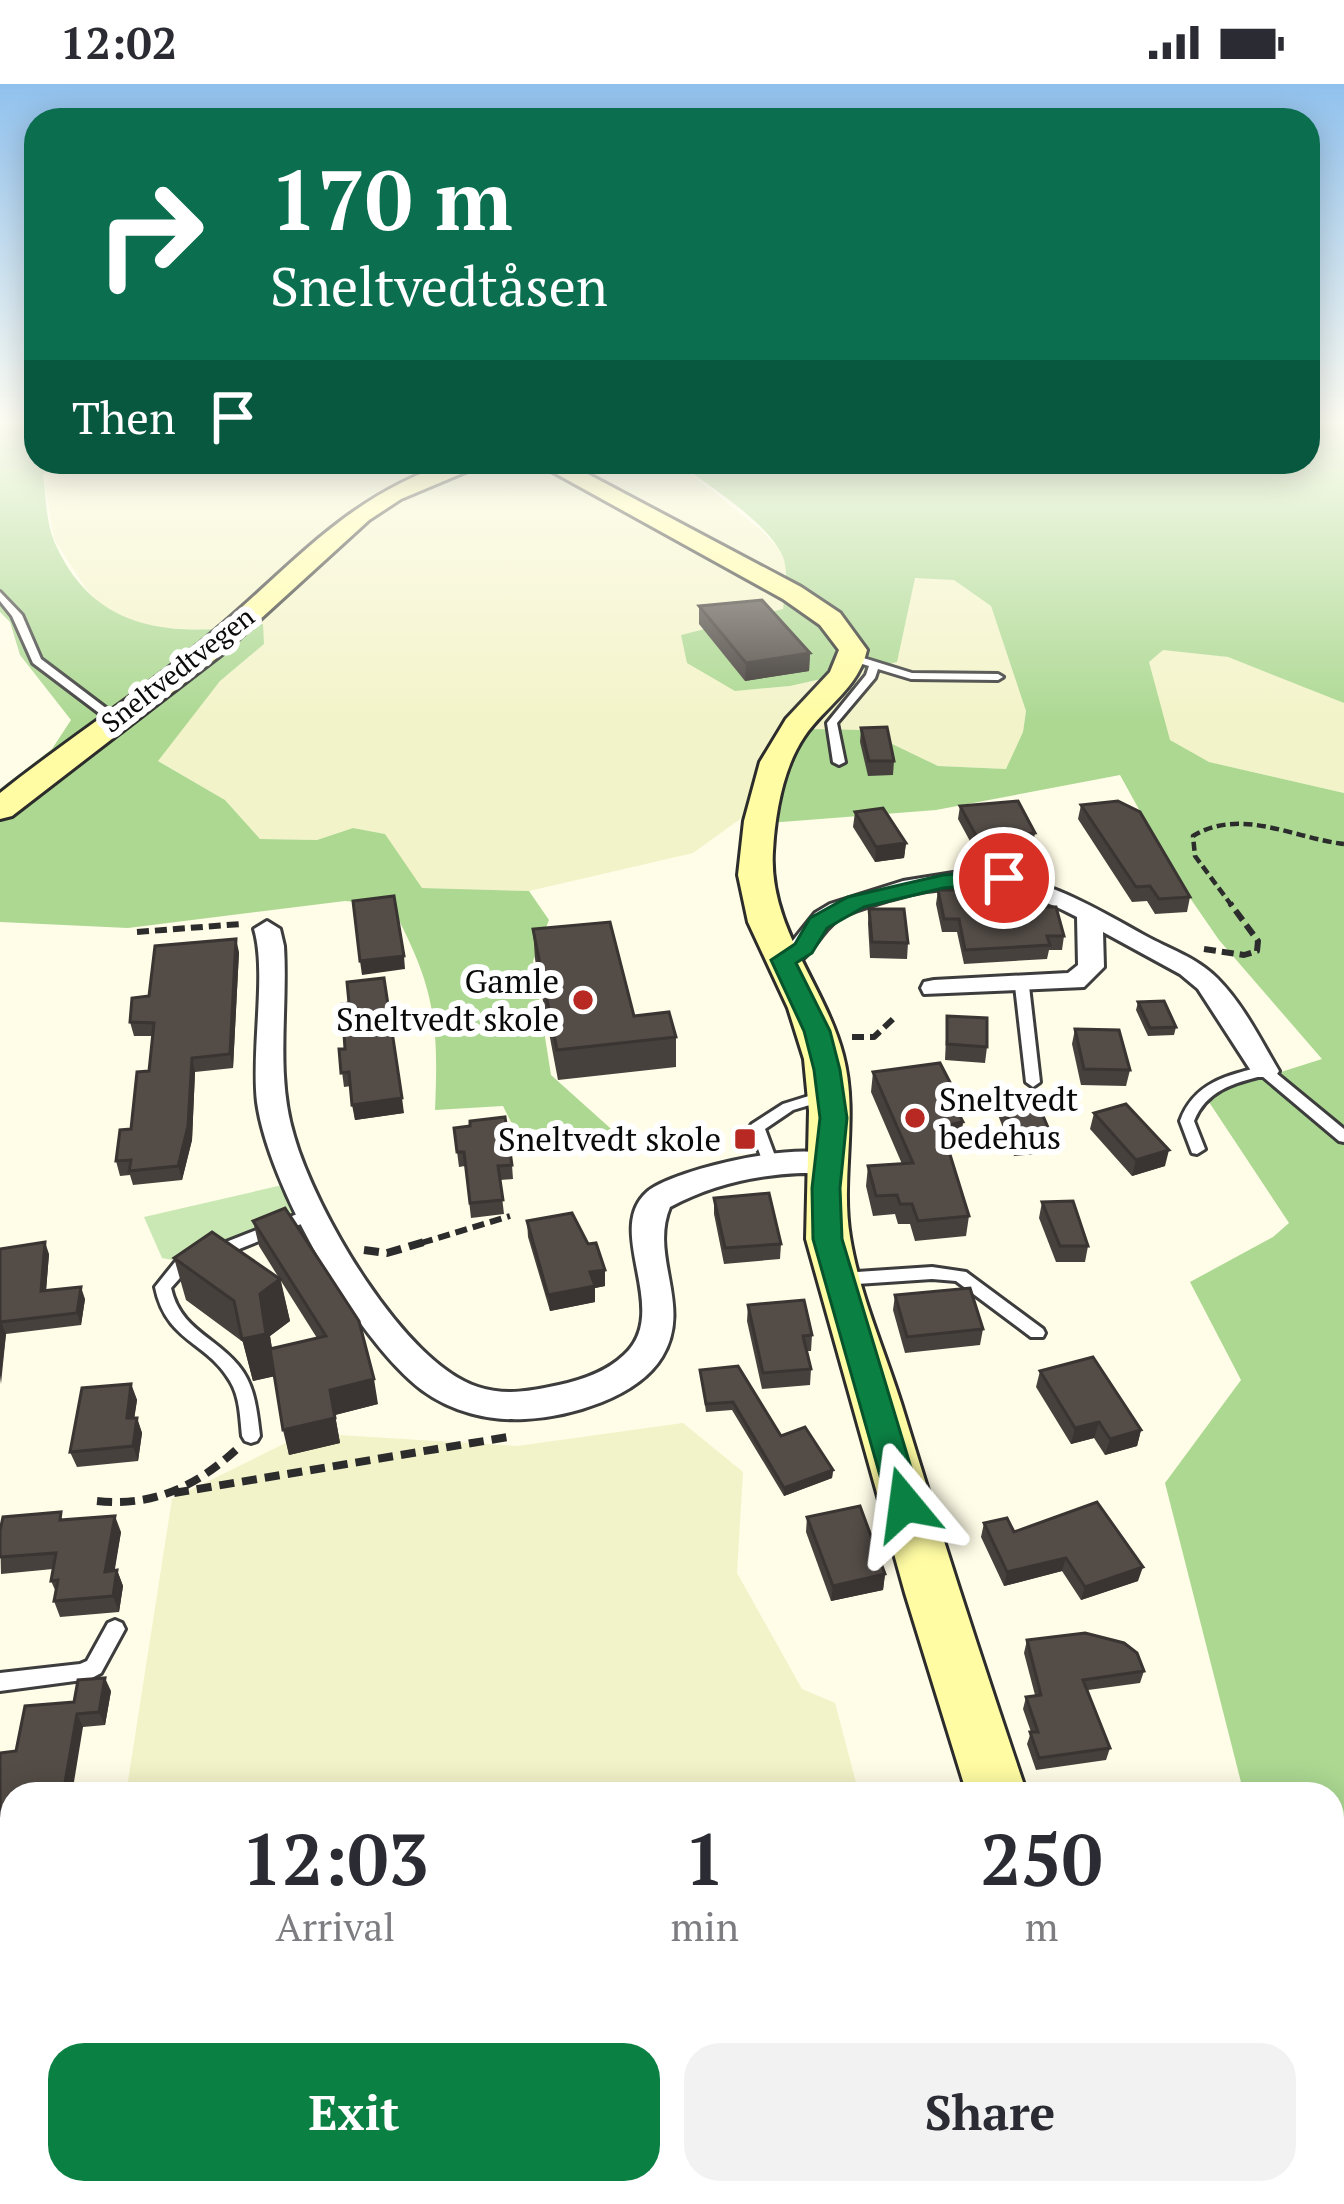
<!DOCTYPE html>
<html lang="en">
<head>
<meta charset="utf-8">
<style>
	body { margin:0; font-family:"PT Serif",serif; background:#f2f2f3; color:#2b2b33; height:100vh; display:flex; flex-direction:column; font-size:45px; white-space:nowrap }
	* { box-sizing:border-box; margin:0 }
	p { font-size:39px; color:#7c7c81 }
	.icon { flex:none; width:66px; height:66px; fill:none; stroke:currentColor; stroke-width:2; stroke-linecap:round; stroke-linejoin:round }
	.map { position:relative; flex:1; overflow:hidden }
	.panel { position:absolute; left:0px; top:1698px; width:1344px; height:423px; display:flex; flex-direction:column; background:#fff; border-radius:36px 36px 0 0; box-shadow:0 6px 30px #0003 }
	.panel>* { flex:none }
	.hud { position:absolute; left:24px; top:24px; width:1296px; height:366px; border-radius:36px; box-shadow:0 6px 30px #0003; background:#0b6e4f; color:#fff; overflow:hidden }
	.pin { position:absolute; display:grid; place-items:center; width:102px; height:102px; color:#fff; margin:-51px; border:6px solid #fff; border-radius:50%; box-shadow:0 3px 12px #0007 }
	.me { position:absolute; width:132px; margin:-66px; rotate:344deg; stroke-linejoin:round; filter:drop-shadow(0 0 9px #0008) }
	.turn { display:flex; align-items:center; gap:42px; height:252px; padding:0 48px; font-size:54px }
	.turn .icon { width:156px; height:156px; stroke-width:2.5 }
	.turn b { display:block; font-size:84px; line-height:102px }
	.then { display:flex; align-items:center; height:114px; padding:0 48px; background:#0003; gap:24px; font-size:45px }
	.eta { display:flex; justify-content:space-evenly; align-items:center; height:204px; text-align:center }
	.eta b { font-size:72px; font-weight:600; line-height:84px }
	.primary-button { display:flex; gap:24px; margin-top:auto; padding:24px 48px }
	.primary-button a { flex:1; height:138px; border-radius:36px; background:#0b8043; color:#fff; font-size:48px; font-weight:600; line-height:138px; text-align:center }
	.primary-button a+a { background:#f2f2f3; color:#2b2b33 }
	.status { display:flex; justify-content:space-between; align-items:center; height:84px; padding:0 60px; background:#fff; direction:ltr }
	.status svg { height:33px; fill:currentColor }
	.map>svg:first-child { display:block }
	.farmland { fill:#f3f3c9 }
	.green { fill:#cae8b3 }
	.forest { fill:#acd892 }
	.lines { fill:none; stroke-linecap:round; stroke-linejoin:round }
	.lane-casing { stroke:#3d3d3d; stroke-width:6 }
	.street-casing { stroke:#3d3d3d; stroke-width:6 }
	.secondary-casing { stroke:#2c2c2c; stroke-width:6 }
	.path-far2 { stroke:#2c2c2c; stroke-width:4.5; stroke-dasharray:9 4.5; stroke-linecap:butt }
	.path-far1 { stroke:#2c2c2c; stroke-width:6; stroke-dasharray:12 6; stroke-linecap:butt }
	.path { stroke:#2c2c2c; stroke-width:8; stroke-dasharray:15 8; stroke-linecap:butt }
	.lane { fill:#fff; fill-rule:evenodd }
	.street { fill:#fff; fill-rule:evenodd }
	.secondary { fill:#fffca3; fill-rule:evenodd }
	.wall { fill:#47413d; fill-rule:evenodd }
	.shaded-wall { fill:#3a3532 }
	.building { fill:#534c47; stroke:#3a3532; stroke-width:3 }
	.route { fill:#0b8043; stroke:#07532c; stroke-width:3 }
	.poi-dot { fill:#b82924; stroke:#fff; stroke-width:4.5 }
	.labels { text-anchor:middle; stroke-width:12; stroke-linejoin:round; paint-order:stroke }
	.far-street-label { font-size:27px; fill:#0a0a0a; stroke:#fff }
	.poi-label { font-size:33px; fill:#0a0a0a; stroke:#fff; text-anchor:end }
</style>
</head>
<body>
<div class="status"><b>12:02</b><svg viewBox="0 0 49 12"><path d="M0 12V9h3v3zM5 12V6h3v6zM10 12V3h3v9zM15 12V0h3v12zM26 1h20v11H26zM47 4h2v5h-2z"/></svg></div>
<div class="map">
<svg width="1344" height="2120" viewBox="0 0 1344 2120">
	<rect width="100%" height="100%" fill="#fffce7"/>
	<g class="farmland">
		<polygon points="57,378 676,378 761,446 779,465 786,480 784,525 681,551 735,607 790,602 896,578 915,493 954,496 991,522 1026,627 1023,648 1007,685 938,682 863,646 693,769 529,807 421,804 385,750 353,744 317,756 260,755 225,716 157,676 220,597 264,560 262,540 219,546 157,544 109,529 86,505 54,455 43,391"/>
		<polygon points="1163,565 1228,573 1344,619 1344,709 1209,678 1169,656 1149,578"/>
		<polygon points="683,1339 743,1388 737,1489 802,1605 835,1619 859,1710 126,1710 172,1415 306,1349 517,1362"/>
		<polygon points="147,2109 779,2109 778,2120 156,2120"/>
	</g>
	<polygon class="green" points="300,1097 316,1130 204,1182 162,1174 144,1133"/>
	<g class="forest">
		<path d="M0 341H36V378H57L43 391C46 411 46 438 54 457 94 550 174 553 263 540L264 560 220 597 158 677 225 716 260 755 317 756 353 744 385 750 422 804 529 807 549 836 533 877 551 991 619 1052 514 1044 503 1022 435 1026C439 935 434 902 391 821L345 817 128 844 0 838V705L52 665 71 636 20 571 10 538 0 528Z"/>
		<path d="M1308 341H1344V619L1228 573 1163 566 1149 578 1170 656 1209 678 1344 709V2120H1292L1299 2109H1332V1710H1244L1165 1399 1241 1296 1190 1198 1273 1153 1289 1139 1205 1012 1322 975 1219 856 1179 798 1120 691 936 726 757 740 773 686 808 645 863 646 938 682 1006 685 1023 648 1026 627 991 522 954 496 915 494 897 578 790 602 735 607 687 579 681 551 783 525C785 509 788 491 784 476 773 441 705 399 676 378H1308Z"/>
		<polygon points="779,2109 1131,2109 1138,2120 778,2120"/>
	</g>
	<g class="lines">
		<defs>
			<g id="lane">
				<polygon points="0,508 22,531 41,575 119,634 119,638 111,638 33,579 12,532 0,517"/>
				<polygon points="849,572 857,572 912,589 998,590 1003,593 998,596 911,595 878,585 875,594 837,639 845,678 839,681 833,678 827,639 866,591 869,582 849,576"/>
				<polygon points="1022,898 1029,902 1040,998 1033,1003 1026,998 1015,902"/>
				<path d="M1265 982 1270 984 1344 1045V1058L1339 1057 1262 992C1233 999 1206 1007 1194 1037L1205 1065 1197 1070 1192 1069 1180 1037C1194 998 1228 991 1265 982Z"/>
				<polygon points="828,1006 835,1011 833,1014 793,1026 765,1045 778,1080 770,1085 765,1084 750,1043 752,1040 783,1020"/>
				<path d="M310 1125 316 1126 318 1130 316 1134 187 1186 171 1204C180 1245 214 1252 238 1281 255 1301 257 1327 260 1352L257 1357 251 1359 245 1357 242 1352C240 1333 240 1313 230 1297 207 1257 166 1258 155 1203L175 1178Z"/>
				<polygon points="932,1183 966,1188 1043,1245 1045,1249 1043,1253 1031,1253 956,1197 932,1195 842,1201 836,1199 834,1195 836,1191 842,1189"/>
				<polygon points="115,1536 122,1539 125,1545 101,1589 90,1595 0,1607 0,1589 80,1580 87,1577 108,1539"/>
			</g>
			<g id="street">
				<path d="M972 786C1039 791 1087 819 1144 851 1169 865 1196 873 1217 894 1243 920 1260 955 1279 987L1275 993H1255L1198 905 1180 890 1103 848 1104 883 1084 903 924 910 921 904 924 898 934 896 1068 889 1078 881 1077 833C1014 799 958 796 889 816 872 822 852 826 837 836 815 852 813 877 783 884L770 876 791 859 815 829 830 820 903 797Z"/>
				<path d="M267 837 280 845 284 862C288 926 275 990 294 1052 315 1126 403 1279 478 1303 505 1312 532 1307 559 1301 582 1296 606 1288 624 1271 673 1227 603 1147 647 1108 672 1085 825 1049 845 1079 834 1094 818 1089 801 1089 754 1091 711 1101 670 1123 649 1173 693 1222 662 1273 638 1313 570 1333 525 1335 489 1337 452 1328 422 1306 356 1256 268 1100 257 1018 251 966 267 888 254 845Z"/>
			</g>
			<g id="secondary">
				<path d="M453 378H489L401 415 369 436 222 570 12 732 0 735V709C65 657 135 612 200 559 286 490 343 412 453 378Z"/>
				<path d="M535 378H565L801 503 840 529 867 566C858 605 825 622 804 653 783 684 775 730 773 767 768 843 825 901 843 971 859 1032 840 1093 850 1153 859 1209 884 1265 901 1319 941 1450 983 1580 1027 1710H967L905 1509 806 1155 809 1027 804 975 788 924 748 838 738 791 744 737 760 678 786 635 830 588 839 566 820 541 783 515Z"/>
				<polygon points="1087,2109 1158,2109 1163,2120 1091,2120"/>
			</g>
		</defs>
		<use href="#lane" class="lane-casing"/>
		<use href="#street" class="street-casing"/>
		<use href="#secondary" class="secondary-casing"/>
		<path class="path-far2" d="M1232 822 1195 772 1193 752C1241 723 1293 754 1344 760"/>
		<g class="path-far1">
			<polyline points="137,848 241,840"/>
			<polyline points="1204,865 1244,871 1257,867 1258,857 1230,819"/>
			<polyline points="852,953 874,953 894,934"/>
			<polyline points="421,1159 510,1132"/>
		</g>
		<g class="path">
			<polyline points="364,1166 387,1169 431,1156"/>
			<polyline points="174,1409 514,1352"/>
			<path d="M97 1417C154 1423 197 1402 238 1364"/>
		</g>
		<use href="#lane" class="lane"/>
		<use href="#street" class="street"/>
		<use href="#secondary" class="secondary"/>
	</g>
	<g class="wall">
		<polygon points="699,522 810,569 809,587 745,597 699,540"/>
		<polygon points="861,644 894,677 893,691 868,692 860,658"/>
		<polygon points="1081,721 1190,813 1187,828 1155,830 1147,817 1132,818 1078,735"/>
		<polygon points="960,722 1035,749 1033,761 1016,763 1020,768 1018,781 984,783 958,735"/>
		<polygon points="855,728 906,759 904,774 875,778 853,743"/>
		<polygon points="938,806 977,822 1064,852 1062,866 1049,866 1047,875 964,880 957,848 942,848 936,820"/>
		<polygon points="869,825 908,859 907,875 870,874 868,840"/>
		<polygon points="533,845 634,932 676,953 676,983 558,996 535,875"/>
		<polygon points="239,868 233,984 195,988 192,1056 182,1096 133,1101 130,1091 120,1092 116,1077 131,1045 149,987 152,952 134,952 130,938 149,912"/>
		<polygon points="1138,918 1176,943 1174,951 1148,952 1136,926"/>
		<polygon points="947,932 987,963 985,979 945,976"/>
		<polygon points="1075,945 1130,986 1126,1002 1081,1001 1072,960"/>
		<polygon points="339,965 404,1029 355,1036 351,1002 344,1003"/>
		<polygon points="873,988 953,1004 952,1016 963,1038 960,1058 949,1060 948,1065 969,1132 966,1152 915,1157 910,1140 898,1140 895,1130 873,1132 866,1102 868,1082 902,1080 871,1008"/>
		<polygon points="1000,1016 1052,1053 1049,1069 1014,1072 998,1031"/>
		<polygon points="1094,1029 1165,1082 1132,1092 1090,1045"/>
		<polygon points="454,1044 512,1081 513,1095 500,1096 504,1130 471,1134 465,1082 459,1083"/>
		<polygon points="714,1114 781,1160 780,1175 724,1180 714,1130"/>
		<polygon points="1042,1118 1088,1162 1085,1178 1056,1178 1039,1134"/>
		<path d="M253 1137 378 1320 335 1331 340 1359 289 1371 274 1292 253 1297 243 1258 186 1216 174 1174 279 1194 259 1162ZM281 1197 317 1254 272 1264 270 1252 290 1237Z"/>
		<polygon points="527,1137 588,1160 605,1186 605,1202 595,1204 595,1218 550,1227 528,1153"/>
		<polygon points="0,1165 49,1170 46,1207 85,1215 81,1241 6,1250 1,1300"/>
		<polygon points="895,1211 983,1245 980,1261 905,1269 893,1226"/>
		<polygon points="748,1221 812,1251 811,1267 807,1267 811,1285 810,1301 762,1305 747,1237"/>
		<polygon points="700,1286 781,1352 833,1386 832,1394 784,1412 732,1326 706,1328"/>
		<polygon points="1040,1287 1141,1346 1137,1362 1105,1371 1094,1354 1071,1360 1036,1303"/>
		<polygon points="131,1300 137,1316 134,1334 137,1334 142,1349 138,1377 77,1383 70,1368"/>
		<polygon points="807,1433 885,1490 883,1506 831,1517 806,1448"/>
		<polygon points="64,1436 121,1448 114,1487 117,1486 123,1502 119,1528 60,1533 54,1517 56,1508 51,1497 53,1485 1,1490 0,1447"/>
		<polygon points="984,1439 1014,1448 1138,1497 1081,1516 1062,1487 1004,1502 981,1453"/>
		<polygon points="1027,1556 1144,1587 1140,1599 1088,1606 1110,1664 1106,1676 1036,1686 1027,1660 1031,1648 1023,1625 1026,1613 1035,1611 1024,1569"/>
		<polygon points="111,1607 105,1641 83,1643 12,1710 12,1773 0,1774 0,1669 16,1667 74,1618"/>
		<polygon points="12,1782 12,1988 0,1989 0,1795"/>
		<polygon points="950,2109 1038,2109 1043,2120 954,2120"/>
	</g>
	<g class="shaded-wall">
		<polygon points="810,569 809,587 745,597 746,579"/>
		<polygon points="906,759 904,774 875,778 876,763"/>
		<polygon points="236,855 239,868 233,984 230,970"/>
		<polygon points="404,872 405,885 362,891 360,877"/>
		<polygon points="192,974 195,988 192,1056 182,1096 178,1082"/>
		<polygon points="402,1014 404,1029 355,1036 352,1021"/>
		<polygon points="963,1038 960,1058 949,1060 951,1047 947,1041"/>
		<polygon points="1169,1066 1165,1082 1132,1092 1136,1076"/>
		<polygon points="45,1158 49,1170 45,1219 41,1207"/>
		<polygon points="605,1186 605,1202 595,1204 595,1218 550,1227 548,1211 590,1188"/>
		<polygon points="280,1195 290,1237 270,1252 276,1292 253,1297 242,1255 260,1210"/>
		<polygon points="81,1203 85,1215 81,1241 77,1229"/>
		<polygon points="1,1238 6,1250 0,1300 0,1247"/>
		<polygon points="374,1295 378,1320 335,1331 340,1359 289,1371 283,1346 330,1306"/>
		<polygon points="131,1300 137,1316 132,1350 127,1334"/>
		<polygon points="137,1334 142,1349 138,1377 133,1362"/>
		<polygon points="1099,1338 1094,1354 1071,1360 1075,1344"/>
		<polygon points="1141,1346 1137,1362 1105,1371 1110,1355"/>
		<polygon points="833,1386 832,1394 784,1412 784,1404"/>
		<polygon points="115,1432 121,1448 112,1503 105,1488"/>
		<polygon points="1066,1474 1062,1487 1004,1502 1007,1488"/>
		<polygon points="1143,1483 1138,1497 1081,1516 1085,1503"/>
		<polygon points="117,1486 123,1502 119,1528 113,1512"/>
		<polygon points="885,1490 883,1506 831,1517 833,1502"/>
		<polygon points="105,1594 111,1607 105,1641 99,1628"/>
		<polygon points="77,1630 83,1643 72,1710 63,1710"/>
	</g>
	<g class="building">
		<polygon points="762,516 810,569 746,579 699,522"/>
		<polygon points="887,643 894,677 869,677 861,644"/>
		<polygon points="1018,717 1035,749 1010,751 1020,768 986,770 960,722"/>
		<polygon points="1118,717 1140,728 1190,813 1159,815 1150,802 1136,803 1081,721"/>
		<polygon points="883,724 906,759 876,763 855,728"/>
		<polygon points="938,806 973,806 977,822 1056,823 1064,852 1047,852 1050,861 965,866 959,835 944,835"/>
		<polygon points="394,812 404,872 360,877 353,817"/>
		<polygon points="869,825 904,825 908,859 872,858"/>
		<polygon points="610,838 634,932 669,928 676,953 557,966 533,845"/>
		<polygon points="236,855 230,970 192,974 188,1042 178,1082 129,1087 131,1076 116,1077 120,1046 131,1045 137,988 149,987 154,939 130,938 132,914 149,912 155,862"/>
		<polygon points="384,894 402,1014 352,1021 349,988 341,989 339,965 345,965 342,920 349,919 347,898"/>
		<polygon points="1164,917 1176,943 1150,944 1138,918"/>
		<polygon points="947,932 987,934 987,963 947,960"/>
		<polygon points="1075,945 1119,946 1130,986 1084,985"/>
		<polygon points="940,979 953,1004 946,1005 963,1038 947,1041 951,1047 943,1048 969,1132 918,1137 912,1120 900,1120 897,1111 876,1112 868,1082 913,1079 873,988"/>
		<polygon points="1035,1013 1052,1053 1017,1056 1000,1016"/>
		<polygon points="1126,1020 1169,1066 1136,1076 1094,1029"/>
		<polygon points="505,1033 512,1081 498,1082 503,1116 470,1119 464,1068 457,1068 454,1044 470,1042 470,1037"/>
		<polygon points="769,1109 781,1160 725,1164 714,1114"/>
		<polygon points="1073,1117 1088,1162 1060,1162 1042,1118"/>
		<polygon points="285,1124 359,1237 374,1295 330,1306 335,1334 283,1346 270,1265 326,1252 253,1137"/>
		<polygon points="572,1129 588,1160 596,1159 605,1186 590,1188 595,1202 548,1211 527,1137"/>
		<polygon points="212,1148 280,1195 260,1210 266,1250 242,1255 234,1217 174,1174"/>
		<polygon points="45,1158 41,1207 81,1203 77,1229 1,1238 0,1247 0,1165"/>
		<polygon points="970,1204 983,1245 907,1253 895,1211"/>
		<polygon points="804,1216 812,1251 803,1252 811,1285 763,1289 748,1221"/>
		<polygon points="1093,1273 1141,1346 1110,1355 1099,1338 1075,1344 1040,1287"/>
		<polygon points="738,1282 781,1352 805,1343 833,1386 784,1404 733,1318 706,1320 700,1286"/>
		<polygon points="131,1300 127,1334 137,1334 133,1362 70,1368 82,1304"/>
		<polygon points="1097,1418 1143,1483 1085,1503 1066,1474 1007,1488 984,1439 1007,1434 1014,1448"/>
		<polygon points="860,1422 885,1490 833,1502 807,1433"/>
		<polygon points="61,1428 60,1436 115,1432 105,1488 117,1486 113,1512 54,1517 58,1496 51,1497 56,1469 0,1473 0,1447 3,1433"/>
		<polygon points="1085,1549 1124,1559 1137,1569 1144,1587 1083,1596 1110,1664 1039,1674 1030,1648 1038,1648 1026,1613 1041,1611 1027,1556"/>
		<polygon points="105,1594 99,1628 77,1630 63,1710 12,1710 12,1748 10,1760 0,1761 0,1669 16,1667 25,1622 74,1618 78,1596"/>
		<polygon points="12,1782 12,1924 8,1944 12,1944 12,1976 0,1977 0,1795 2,1783"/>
		<polygon points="957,2109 1038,2109 1043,2120 961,2120"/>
	</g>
	<linearGradient id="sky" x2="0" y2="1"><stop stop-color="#90c1ed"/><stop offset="0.53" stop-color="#fffef4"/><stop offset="1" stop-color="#fffef4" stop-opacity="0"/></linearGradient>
	<rect width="1344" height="638" fill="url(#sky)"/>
	<polygon class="route" points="1004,787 1015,794 1011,799 943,804 864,823 827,844 812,869 796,879 830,947 840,986 847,1034 840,1104 842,1155 922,1420 917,1429 905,1434 893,1429 888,1420 813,1155 812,1104 820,1034 814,986 804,947 771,876 795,860 810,834 848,813 943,791"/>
	<g class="poi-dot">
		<circle cx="583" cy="916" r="12"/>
		<circle cx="915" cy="1034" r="12"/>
		<rect x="733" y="1043" width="24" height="24" rx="6"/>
	</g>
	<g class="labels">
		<g class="far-street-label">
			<text transform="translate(178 586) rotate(-38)" y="9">Sneltvedtvegen</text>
		</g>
		<g class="poi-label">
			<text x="559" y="909">Gamle<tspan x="559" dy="38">Sneltvedt skole</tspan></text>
			<text x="939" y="1027" text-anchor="start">Sneltvedt<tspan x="939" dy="38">bedehus</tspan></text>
			<text x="721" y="1067">Sneltvedt skole</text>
		</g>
	</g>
</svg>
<div class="pin" style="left:1004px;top:794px;background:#d93025"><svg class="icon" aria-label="arrive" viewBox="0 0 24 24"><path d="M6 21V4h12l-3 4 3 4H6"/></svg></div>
<svg class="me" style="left:905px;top:1420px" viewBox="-20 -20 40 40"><path d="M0-17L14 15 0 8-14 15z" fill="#0b8043" stroke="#fff" stroke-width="4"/></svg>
<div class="hud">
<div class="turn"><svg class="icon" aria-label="right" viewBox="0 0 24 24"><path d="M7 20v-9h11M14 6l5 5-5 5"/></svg><div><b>170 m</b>Sneltvedtåsen</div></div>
<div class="then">Then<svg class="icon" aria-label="arrive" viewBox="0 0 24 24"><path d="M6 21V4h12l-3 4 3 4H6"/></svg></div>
</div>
<section class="panel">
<div class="eta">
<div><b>12:03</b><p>Arrival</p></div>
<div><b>1</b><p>min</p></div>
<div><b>250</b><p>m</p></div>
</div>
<div class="primary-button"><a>Exit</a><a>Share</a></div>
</section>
</div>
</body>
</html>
